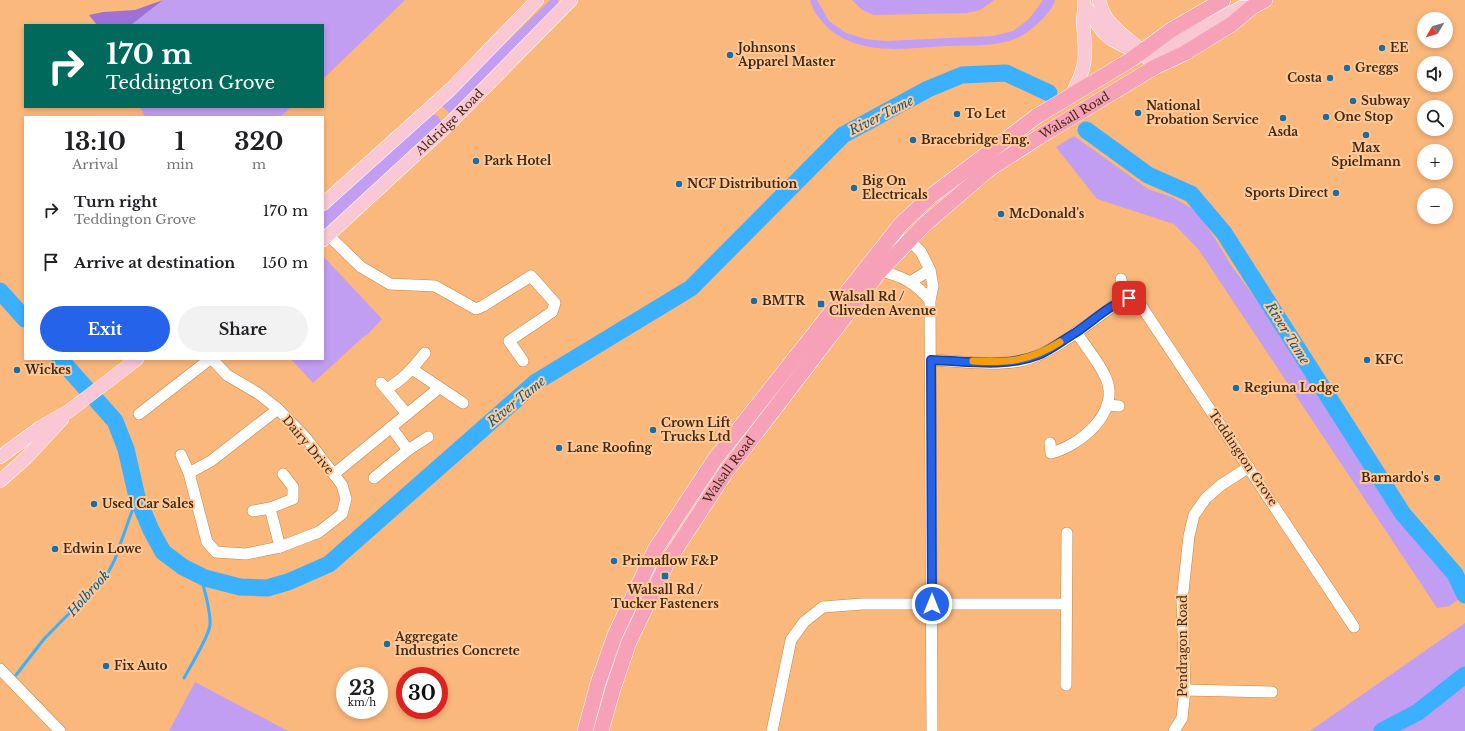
<!DOCTYPE html>
<html lang="en">
<head>
<meta charset="utf-8">
<style>
	body { margin:0; font-family:"Libre Baskerville",serif; background:#f2f2f2; color:#202124; height:100vh; display:flex; flex-direction:column; font-size:15px; white-space:nowrap }
	* { box-sizing:border-box; margin:0 }
	p { font-size:13px; color:#757577 }
	.icon { flex:none; width:22px; height:22px; fill:none; stroke:currentColor; stroke-width:2; stroke-linecap:round; stroke-linejoin:round }
	.map { position:relative; flex:1; overflow:hidden }
	.sheet { position:absolute; left:24px; top:116px; width:300px; height:244px; display:flex; flex-direction:column; background:#fff; border-radius:0px; box-shadow:0 2px 6px #0003 }
	.sheet>* { flex:none }
	.hud { position:absolute; left:24px; top:24px; width:300px; height:84px; border-radius:0px; box-shadow:0 2px 6px #0003; background:#00695c; color:#fff; overflow:hidden }
	.needle { width:26px; rotate:232deg }
	.fabs { position:absolute; left:1417px; top:12px; display:grid; gap:8px }
	.fabs a { display:grid; place-items:center; width:36px; height:36px; border-radius:50%; background:#fff; box-shadow:0 2px 6px #0003; font-size:20px }
	.speed { position:absolute; left:336px; top:667px; display:flex; gap:8px; font-size:20px; font-weight:700; text-align:center }
	.speed>* { display:grid; place-content:center; width:52px; height:52px; border-radius:50%; background:#fff; box-shadow:0 2px 6px #0003; line-height:1 }
	.speed small { font-size:10px; font-weight:400 }
	.speed .limit { border:6px solid #d22; background:#fff; color:#111 }
	.pin { position:absolute; display:grid; place-items:center; width:34px; height:34px; color:#fff; margin:-17px; border-radius:8px; box-shadow:0 2px 6px #0006 }
	.me { position:absolute; width:44px; margin:-22px; rotate:0deg; stroke-linejoin:round; filter:drop-shadow(0 0 3px #0008) }
	.turn { display:flex; align-items:center; gap:14px; height:84px; padding:0 16px; font-size:18px }
	.turn .icon { width:52px; height:52px; stroke-width:2.5 }
	.turn b { display:block; font-size:28px; line-height:34px }
	.eta { display:flex; justify-content:space-evenly; align-items:center; height:68px; text-align:center }
	.eta b { font-size:24px; font-weight:700; line-height:28px }
	.button { display:flex; gap:8px; margin-top:auto; padding:8px 16px }
	.button a { flex:1; height:46px; border-radius:24px; background:#2563eb; color:#fff; font-size:16px; font-weight:700; line-height:46px; text-align:center }
	.button a+a { background:#f2f2f2; color:#202124 }
	ul { padding:0; list-style:none }
	li { display:flex; align-items:center; gap:12px; height:52px; padding:0 16px }
	li div { flex:1 }
	li b { display:block; font-size:15px }
	li em { font-style:normal }
	.map>svg:first-child { display:block }
	.green { fill:#c19ef1 }
	.forest { fill:#9e71d7 }
	.lines { fill:none; stroke-linecap:round; stroke-linejoin:round }
	.stream { stroke:#3ab0ff; stroke-width:3 }
	.river { stroke:#3ab0ff; stroke-width:17 }
	.minor-casing { stroke:#c48548; stroke-width:12 }
	.major-casing { stroke:#fff; stroke-width:14 }
	.highway-casing { stroke:#fff; stroke-width:16 }
	.minor { stroke:#fff; stroke-width:11 }
	.major { stroke:#fac7d4; stroke-width:13 }
	.highway { stroke:#f6a1b7; stroke-width:15 }
	.route-casing { stroke:#184099; stroke-width:10 }
	.route { stroke:#2563eb; stroke-width:7 }
	.slow { stroke:#f59e0b; stroke-width:7 }
	.poi-dot { fill:#1f6c9f; stroke:#ffc999; stroke-width:1.5 }
	.labels { text-anchor:middle; stroke-width:4; stroke-linejoin:round; paint-order:stroke }
	.poi-label { font-size:12px; font-weight:bold; fill:#42280e; stroke:#ffc999; text-anchor:start }
	.street-label { font-size:12px; fill:#42280e; stroke:#ffc999 }
	.water-label { font-size:13px; font-style:italic; fill:#015d90; stroke:#ffc999 }
</style>
</head>
<body>
<div class="map">
<svg width="1465" height="731" viewBox="0 0 1465 731">
	<rect width="100%" height="100%" fill="#fbb87c"/>
	<g class="green">
		<polygon points="163,0 405,0 323,79 323,25 131,25"/>
		<polygon points="550,0 558,0 559,4 450,114 442,106 444,103"/>
		<path d="M810 0H817L829 21 846 33 866 39 885 41 993 36 1013 31 1029 19 1043 0H1055C1052 13 1029 33 1017 38 996 47 970 45 948 46 906 48 862 57 828 28 821 21 812 10 810 0Z"/>
		<polygon points="852,0 994,0 980,10 967,13 874,15 862,10"/>
		<polygon points="140,107 291,107 280,117 145,117"/>
		<polygon points="433,114 438,116 442,123 323,234 323,213"/>
		<polygon points="1074,136 1148,189 1172,197 1191,208 1204,221 1231,265 1304,365 1378,488 1423,548 1446,575 1459,599 1449,606 1437,608 1199,250 1174,224 1097,199 1056,147"/>
		<polygon points="323,256 382,319 368,334 362,338 313,383 291,359 323,359"/>
		<polygon points="658,558 662,560 596,731 590,731 628,617"/>
		<polygon points="1465,623 1465,731 1310,731"/>
		<polygon points="195,682 288,731 169,731"/>
	</g>
	<polygon class="forest" points="163,0 131,25 97,25 89,15 103,12 135,10"/>
	<g class="lines">
		<g class="stream">
			<polyline points="16,675 44,639 107,575 115,559 137,497"/>
			<path d="M184 678C190 667 209 636 210 625 211 610 204 590 201 576"/>
		</g>
		<g class="river">
			<polyline points="1086,130 1148,175 1191,194 1224,233 1403,514 1455,574 1465,595"/>
			<polyline points="0,291 25,319"/>
			<polyline points="60,359 115,421 126,449 137,497 151,530 163,552 183,567 205,578 240,587 267,588 288,582 329,564 536,382 691,288 843,135 928,89 962,75 1006,73 1049,93"/>
			<polyline points="1382,731 1418,712 1465,675"/>
		</g>
		<defs>
			<g id="minor">
				<polyline points="328,235 361,267 390,284 435,286 476,309 483,306 531,276 555,303 552,312 509,341 523,361"/>
				<polyline points="888,250 898,239 909,240 921,252 930,270 933,286 930,300 932,731"/>
				<path d="M880 271C903 276 915 283 930 300"/>
				<polyline points="1121,279 1125,300"/>
				<polyline points="910,282 930,270"/>
				<path d="M931 360C960 361 992 366 1020 361 1052 355 1093 320 1120 301L1129 298 1138 301 1354 627"/>
				<polyline points="412,369 463,403"/>
				<polyline points="381,383 407,414"/>
				<path d="M386 389C403 380 413 368 425 353"/>
				<polyline points="1107,405 1119,406"/>
				<polyline points="139,414 210,359"/>
				<polyline points="391,427 408,450"/>
				<path d="M1050 443 1051 453C1079 446 1121 413 1106 378 1099 362 1086 347 1076 332"/>
				<polyline points="181,455 189,473 207,542 216,552 246,554 280,547 319,532 342,514 346,499 342,485 306,438 278,409 259,394 227,375 212,359"/>
				<polyline points="189,473 211,461 278,409"/>
				<polyline points="334,474 439,388"/>
				<polyline points="374,478 408,450 428,437"/>
				<polyline points="253,511 270,508"/>
				<polyline points="280,547 270,508 293,499 293,487 283,474"/>
				<polyline points="0,669 60,731"/>
				<polyline points="1066,685 1067,533"/>
				<polyline points="1185,690 1272,692"/>
				<polyline points="772,731 791,640 804,622 823,607 862,604 1066,604"/>
				<polyline points="1174,731 1182,718 1185,690 1182,601 1189,536 1194,515 1206,498 1221,485 1249,467"/>
			</g>
			<g id="major">
				<path d="M1099 0C1104 23 1120 32 1136 46 1143 52 1149 60 1155 67"/>
				<polyline points="1085,6 1103,32 1111,39 1124,46 1141,51 1158,52 1242,7 1252,7"/>
				<path d="M1071 96C1088 65 1086 56 1083 22 1083 16 1085 9 1084 3"/>
				<polyline points="323,204 451,89 537,0"/>
				<path id="s1" d="M323 240 450 123 571 0"/>
				<polyline points="0,457 41,427 69,411 137,359"/>
				<polyline points="0,481 26,458 62,419"/>
			</g>
			<g id="highway">
				<polyline points="585,731 598,683 615,635 655,550 715,459 901,224 931,196 1037,116 1132,59 1171,30 1223,0"/>
				<path id="s2" d="M601 731 613 689 629 642 668 561 726 472 880 271 924 225 988 170 1039 137 1155 67 1185 53 1232 24 1252 7 1265 0"/>
			</g>
		</defs>
		<use href="#minor" class="minor-casing"/>
		<use href="#major" class="major-casing"/>
		<use href="#highway" class="highway-casing"/>
		<use href="#minor" class="minor"/>
		<use href="#major" class="major"/>
		<use href="#highway" class="highway"/>
	</g>
	<g class="lines">
		<defs>
			<path id="route" d="M932 604 931 360C966 361 1005 368 1038 355 1051 350 1063 340 1075 333 1093 321 1109 305 1129 298"/>
		</defs>
		<use href="#route" class="route-casing"/>
		<use href="#route" class="route"/>
		<path class="slow" d="M973 361C1008 363 1030 361 1060 342"/>
	</g>
	<g class="poi-dot">
		<circle cx="1382" cy="48" r="4"/>
		<circle cx="730" cy="55" r="4"/>
		<circle cx="1347" cy="68" r="4"/>
		<circle cx="1330" cy="78" r="4"/>
		<circle cx="1353" cy="101" r="4"/>
		<circle cx="1138" cy="113" r="4"/>
		<circle cx="957" cy="114" r="4"/>
		<circle cx="1326" cy="117" r="4"/>
		<circle cx="1283" cy="118" r="4"/>
		<circle cx="1366" cy="135" r="4"/>
		<circle cx="913" cy="140" r="4"/>
		<circle cx="476" cy="161" r="4"/>
		<circle cx="679" cy="184" r="4"/>
		<circle cx="854" cy="188" r="4"/>
		<circle cx="1336" cy="193" r="4"/>
		<circle cx="1001" cy="214" r="4"/>
		<circle cx="754" cy="301" r="4"/>
		<rect x="817" y="300" width="8" height="8" rx="2"/>
		<circle cx="1367" cy="360" r="4"/>
		<circle cx="17" cy="370" r="4"/>
		<circle cx="1236" cy="388" r="4"/>
		<circle cx="653" cy="430" r="4"/>
		<circle cx="559" cy="448" r="4"/>
		<circle cx="1437" cy="478" r="4"/>
		<circle cx="94" cy="504" r="4"/>
		<circle cx="55" cy="549" r="4"/>
		<circle cx="614" cy="561" r="4"/>
		<rect x="661" y="572" width="8" height="8" rx="2"/>
		<circle cx="387" cy="644" r="4"/>
		<circle cx="106" cy="666" r="4"/>
	</g>
	<g class="labels">
		<g class="poi-label">
			<text x="738" y="52">Johnsons<tspan x="738" dy="14">Apparel Master</tspan></text>
			<text x="1390" y="52">EE</text>
			<text x="1355" y="72">Greggs</text>
			<text x="1322" y="82" text-anchor="end">Costa</text>
			<text x="1361" y="105">Subway</text>
			<text x="1146" y="110">National<tspan x="1146" dy="14">Probation Service</tspan></text>
			<text x="965" y="118">To Let</text>
			<text x="1334" y="121">One Stop</text>
			<text x="1283" y="136" text-anchor="middle">Asda</text>
			<text x="921" y="144">Bracebridge Eng.</text>
			<text x="1366" y="152" text-anchor="middle">Max<tspan x="1366" dy="14">Spielmann</tspan></text>
			<text x="484" y="165">Park Hotel</text>
			<text x="862" y="185">Big On<tspan x="862" dy="14">Electricals</tspan></text>
			<text x="687" y="188">NCF Distribution</text>
			<text x="1328" y="197" text-anchor="end">Sports Direct</text>
			<text x="1009" y="218">McDonald's</text>
			<text x="829" y="301">Walsall Rd /<tspan x="829" dy="14">Cliveden Avenue</tspan></text>
			<text x="762" y="305">BMTR</text>
			<text x="1375" y="364">KFC</text>
			<text x="25" y="374">Wickes</text>
			<text x="1244" y="392">Regiuna Lodge</text>
			<text x="661" y="427">Crown Lift<tspan x="661" dy="14">Trucks Ltd</tspan></text>
			<text x="567" y="452">Lane Roofing</text>
			<text x="1429" y="482" text-anchor="end">Barnardo's</text>
			<text x="102" y="508">Used Car Sales</text>
			<text x="63" y="553">Edwin Lowe</text>
			<text x="622" y="565">Primaflow F&amp;P</text>
			<text x="665" y="594" text-anchor="middle">Walsall Rd /<tspan x="665" dy="14">Tucker Fasteners</tspan></text>
			<text x="395" y="641">Aggregate<tspan x="395" dy="14">Industries Concrete</tspan></text>
			<text x="114" y="670">Fix Auto</text>
		</g>
		<g class="street-label">
			<text dy="4" stroke="none"><textPath href="#s2" startOffset="793">Walsall Road</textPath></text>
			<text dy="4" stroke="none"><textPath href="#s1" startOffset="173">Aldridge Road</textPath></text>
			<text transform="translate(308 445) rotate(50)" y="4">Dairy Drive</text>
			<text transform="translate(1243 458) rotate(56)" y="4">Teddington Grove</text>
			<text dy="4" stroke="none"><textPath href="#s2" startOffset="293">Walsall Road</textPath></text>
			<text transform="translate(1183 646) rotate(-90)" y="4">Pendragon Road</text>
		</g>
		<g class="water-label">
			<text transform="translate(881 115) rotate(-27)" y="5">River Tame</text>
			<text transform="translate(1288 333) rotate(58)" y="5">River Tame</text>
			<text transform="translate(516 401) rotate(-39)" y="5">River Tame</text>
			<text transform="translate(88 593) rotate(-48)" y="5">Holbrook</text>
		</g>
	</g>
</svg>
<div class="fabs">
<a><svg class="needle" viewBox="-14 -14 28 28"><path d="M0-13l5 13h-10z" fill="#e53935"/><path d="M0 13l5-13h-10z" fill="#757577"/></svg></a>
<a><svg class="icon" aria-label="sound" viewBox="0 0 24 24"><path d="M4 9h4l5-4v14l-5-4H4zM17 9q2 3 0 6"/></svg></a>
<a><svg class="icon" aria-label="search" viewBox="0 0 24 24"><circle cx="10" cy="10" r="6"/><path d="M15 15l6 6"/></svg></a>
<a>+</a>
<a>−</a>
</div>
<div class="speed"><div>23<small>km/h</small></div><div class="limit">30</div></div>
<div class="pin" style="left:1129px;top:298px;background:#d93025"><svg class="icon" aria-label="arrive" viewBox="0 0 24 24"><path d="M6 21V4h12l-3 4 3 4H6"/></svg></div>
<svg class="me" style="left:932px;top:604px" viewBox="-20 -20 40 40"><circle r="17" fill="#2563eb" stroke="#fff" stroke-width="3"/><path d="M0-11L8 9 0 5-8 9z" fill="#fff"/></svg>
<div class="hud">
<div class="turn"><svg class="icon" aria-label="right" viewBox="0 0 24 24"><path d="M7 20v-9h11M14 6l5 5-5 5"/></svg><div><b>170 m</b>Teddington Grove</div></div>
</div>
<section class="sheet">
<div class="eta">
<div><b>13:10</b><p>Arrival</p></div>
<div><b>1</b><p>min</p></div>
<div><b>320</b><p>m</p></div>
</div>
<ul>
<li><svg class="icon" aria-label="right" viewBox="0 0 24 24"><path d="M7 20v-9h11M14 6l5 5-5 5"/></svg><div><b>Turn right</b><p>Teddington Grove</p></div><em>170 m</em></li>
<li><svg class="icon" aria-label="arrive" viewBox="0 0 24 24"><path d="M6 21V4h12l-3 4 3 4H6"/></svg><div><b>Arrive at destination</b></div><em>150 m</em></li>
</ul>
<div class="button"><a>Exit</a><a>Share</a></div>
</section>
</div>
</body>
</html>
